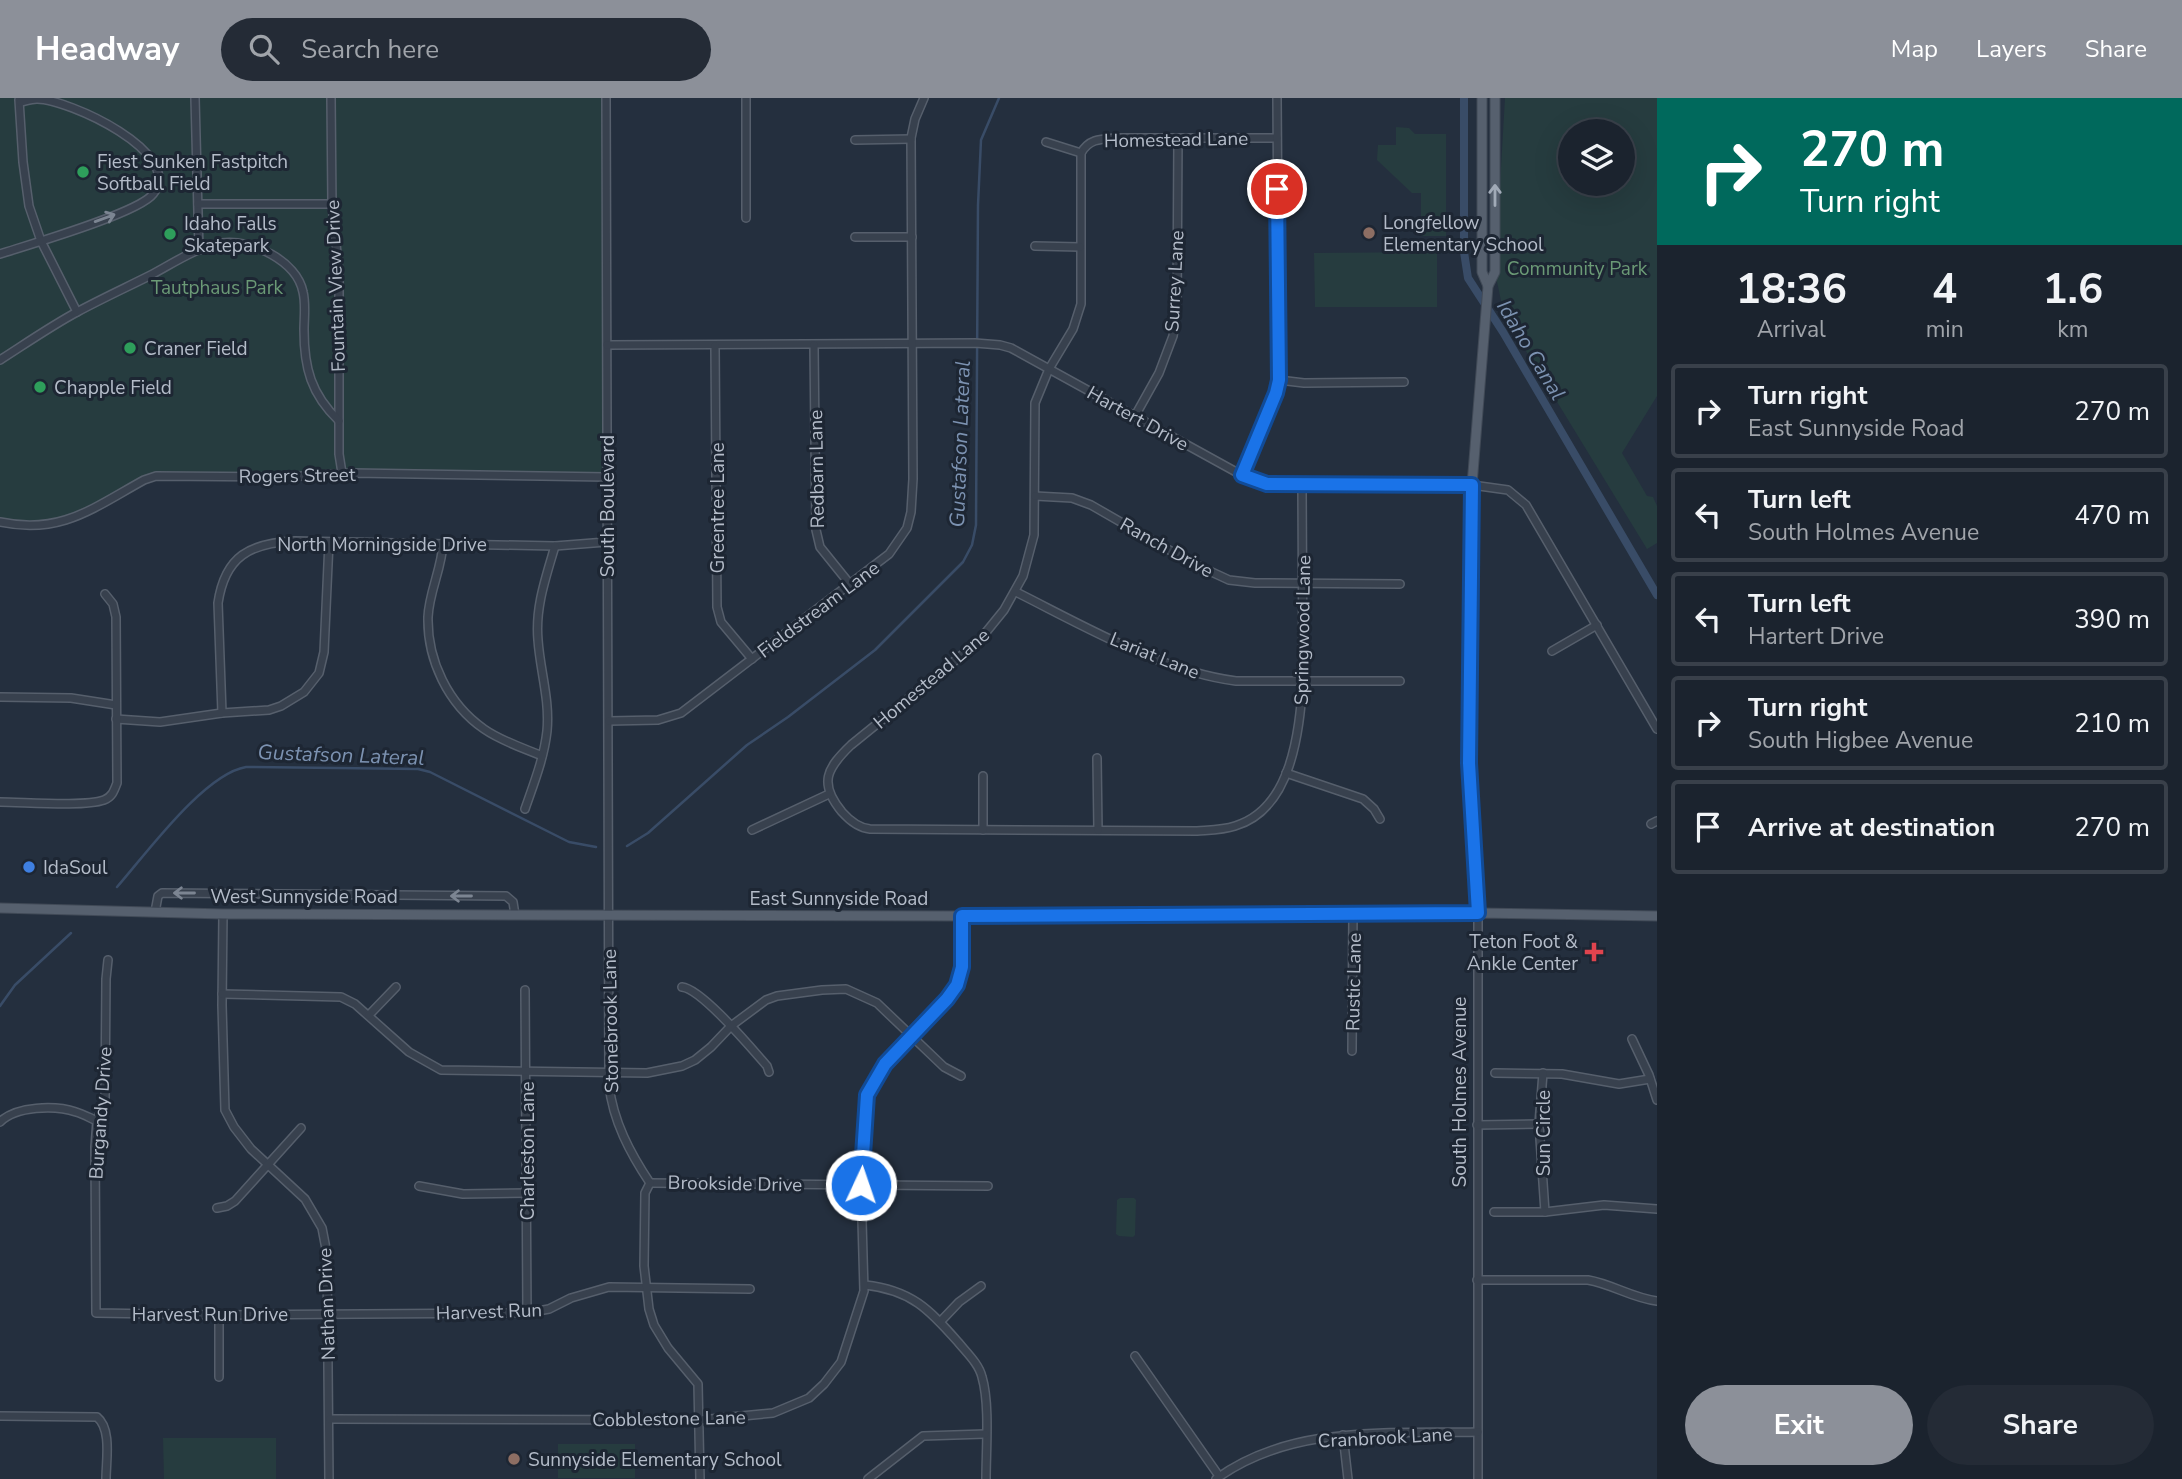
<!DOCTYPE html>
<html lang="en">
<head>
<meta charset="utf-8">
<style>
	body { margin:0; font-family:"Nunito Sans",sans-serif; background:#242b36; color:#f1f3f6; height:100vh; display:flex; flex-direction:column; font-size:26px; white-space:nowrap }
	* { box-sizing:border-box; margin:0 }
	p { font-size:23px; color:#a0a4aa }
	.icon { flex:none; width:38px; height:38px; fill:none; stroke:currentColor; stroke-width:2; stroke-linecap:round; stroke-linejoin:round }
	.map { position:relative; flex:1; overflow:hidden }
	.sheet { display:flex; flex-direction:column; background:#1b232e; width:525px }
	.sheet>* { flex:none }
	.hud { background:#00695c; color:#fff; overflow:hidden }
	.tools { position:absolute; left:1558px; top:21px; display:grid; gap:14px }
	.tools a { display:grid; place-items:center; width:77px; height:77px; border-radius:50%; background:#1b232e; box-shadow:0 7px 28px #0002,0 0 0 2px #39404a; font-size:35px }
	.pin { position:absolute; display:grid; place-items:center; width:60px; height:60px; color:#fff; margin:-30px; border:4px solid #fff; border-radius:50%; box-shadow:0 2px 7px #0007 }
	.me { position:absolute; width:77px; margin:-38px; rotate:3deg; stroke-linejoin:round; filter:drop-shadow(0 0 5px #0008) }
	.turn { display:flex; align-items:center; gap:24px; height:147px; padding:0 28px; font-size:32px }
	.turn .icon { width:91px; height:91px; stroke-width:2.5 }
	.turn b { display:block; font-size:49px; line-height:60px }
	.eta { display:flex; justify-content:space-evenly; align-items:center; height:119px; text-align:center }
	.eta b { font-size:42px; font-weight:700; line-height:49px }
	.action { display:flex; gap:14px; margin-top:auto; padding:14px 28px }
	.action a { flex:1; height:80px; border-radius:42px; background:#8c9099; color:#fff; font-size:28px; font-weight:700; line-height:80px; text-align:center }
	.action a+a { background:#242b36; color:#f1f3f6 }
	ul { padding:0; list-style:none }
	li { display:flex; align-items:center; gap:21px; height:94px; margin:0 14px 10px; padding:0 14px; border:4px solid #39404a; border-radius:7px }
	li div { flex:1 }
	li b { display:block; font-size:26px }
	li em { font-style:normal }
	header { display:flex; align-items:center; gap:42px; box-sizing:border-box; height:98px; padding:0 35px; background:#8c9099; color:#fff }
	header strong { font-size:33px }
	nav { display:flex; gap:38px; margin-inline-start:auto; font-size:24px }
	.search { width:490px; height:63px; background:#242b36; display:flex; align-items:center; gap:18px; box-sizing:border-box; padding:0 24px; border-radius:38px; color:#a0a4aa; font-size:26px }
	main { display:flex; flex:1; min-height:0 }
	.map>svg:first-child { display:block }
	.green { fill:#263c3f; fill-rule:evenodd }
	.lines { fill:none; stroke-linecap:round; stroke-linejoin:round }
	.stream { stroke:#394c67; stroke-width:2.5 }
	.canal { stroke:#394c67; stroke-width:8 }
	.minor-casing { stroke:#565f6c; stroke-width:10 }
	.major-casing { stroke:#414a57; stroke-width:11 }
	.minor { stroke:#38414e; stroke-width:7 }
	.major { stroke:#56606e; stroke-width:9 }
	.oneway { stroke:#a1aab7 }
	.oneway2 { stroke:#7c8592 }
	.route-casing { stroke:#114b97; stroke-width:18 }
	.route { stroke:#1a73e8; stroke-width:12 }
	.leisure-dot { fill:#2e9e5b; stroke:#1d2633; stroke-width:2.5 }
	.education-dot { fill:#8d6e63; stroke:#1d2633; stroke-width:2.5 }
	.shop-dot { fill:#3f7fe0; stroke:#1d2633; stroke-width:2.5 }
	.health-dot { fill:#e0444e; stroke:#1d2633; stroke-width:2.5 }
	.labels { text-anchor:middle; stroke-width:6; stroke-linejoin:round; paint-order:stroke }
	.street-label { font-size:19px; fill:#b4bcc9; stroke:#1d2633 }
	.poi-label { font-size:19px; fill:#b4bcc9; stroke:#1d2633; text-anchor:start }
	.park-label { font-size:19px; fill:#6b9a76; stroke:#1d2633 }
	.water-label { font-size:21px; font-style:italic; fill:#7c92b1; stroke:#1d2633 }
</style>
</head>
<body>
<header>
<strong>Headway</strong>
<div class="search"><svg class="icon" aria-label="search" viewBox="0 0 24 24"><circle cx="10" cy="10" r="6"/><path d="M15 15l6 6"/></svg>Search here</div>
<nav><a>Map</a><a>Layers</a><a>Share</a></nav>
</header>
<main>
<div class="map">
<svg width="1657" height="1381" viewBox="0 0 1657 1381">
	<rect width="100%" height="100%" fill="#242f3e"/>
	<g class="green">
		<polygon points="0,0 606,0 607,379 527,377 156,378 56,426 0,424"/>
		<path d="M1505 0H1657V298L1622 355 1647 398 1653 399 1657 408V445L1647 451 1504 217 1495 174ZM1570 33H1622V86H1570Z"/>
		<polygon points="1396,29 1409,30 1415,36 1446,36 1446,138 1421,138 1421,95 1412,95 1377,62 1378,47 1396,47"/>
		<polygon points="1437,154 1437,209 1315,209 1314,155"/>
		<polygon points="1120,1100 1134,1100 1136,1102 1135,1137 1133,1139 1119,1138 1116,1136 1117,1102"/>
		<polygon points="163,1340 276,1340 276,1381 164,1381"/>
		<rect x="558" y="1346" width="77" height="34"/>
	</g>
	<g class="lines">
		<g class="stream">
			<polyline points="627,748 648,735 747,647 788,619 875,552 963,464 972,447 976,427 978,107 981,42 999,0"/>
			<path d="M117 789C146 756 204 676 246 669L418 671 430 674 569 744 596 749"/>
			<polyline points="0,908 15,887 71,835"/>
		</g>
		<polyline class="canal" points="1464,0 1464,154 1468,180 1503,234 1657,497"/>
		<defs>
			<g id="minor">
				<polyline points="195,0 199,152"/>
				<polyline points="331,0 332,106 339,175 339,356 342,375"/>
				<path d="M606 0 609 987C613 1023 630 1055 650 1085"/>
				<polyline points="19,2 23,64 29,108 41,143 77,214"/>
				<path d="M1277 40H1115C1100 41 1089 41 1081 55V206L1073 231 1049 271 1035 305 1034 437 1023 478 1004 512 978 544 851 647C827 670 818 685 842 714 850 723 859 730 870 731L1197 733C1210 732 1223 732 1235 728 1292 711 1299 634 1303 584L1302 388"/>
				<polyline points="855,42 911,41"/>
				<polyline points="1046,44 1081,55"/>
				<polyline points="198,106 332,106"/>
				<polyline points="746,120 746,0"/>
				<polyline points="855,139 912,139"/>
				<polyline points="1035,148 1080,149"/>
				<path d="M0 156C28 147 139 115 153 96 186 55 68 1 37 1 31 1 26 3 21 4"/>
				<polyline points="607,247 975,245 1000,247 1011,250 1247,380 1267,386 1472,387 1508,392 1526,407 1657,631"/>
				<polyline points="814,247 816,432 820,449 849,485"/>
				<polyline points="715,248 717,509 721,524 752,561"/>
				<path d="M0 262C25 246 51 228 77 214 101 201 125 190 149 178 172 166 196 149 222 145 252 141 297 163 303 194 306 206 304 220 304 232 304 270 311 296 339 323"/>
				<polyline points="1279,282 1304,285 1404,284"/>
				<polyline points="1135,318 1159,275 1173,238 1177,208 1178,40"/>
				<polyline points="1242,377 1276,295 1279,282 1277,0"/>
				<polyline points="1035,398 1072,400 1091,407 1190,464 1229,482 1255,485 1400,486"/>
				<path d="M0 424C61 437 93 410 144 382L156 378 287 379 353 375 607 379"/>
				<path d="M443 445C442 470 429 494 428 519 427 562 448 606 484 631 501 643 523 650 542 658"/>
				<path d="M1016 494C1082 527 1163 574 1236 583H1400"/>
				<polyline points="1552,553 1597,527"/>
				<polyline points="0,599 71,600 116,607"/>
				<path d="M222 615 218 505C225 458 250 445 295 443L555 448 606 444"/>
				<polyline points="116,621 160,624 222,615 269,612 281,608 304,594 319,575 324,554 329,444"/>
				<polyline points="609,623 658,622 681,615 889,456 907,430 911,414 913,381 911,40 915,21 924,0"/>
				<polyline points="1097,660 1098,732"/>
				<polyline points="1286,675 1363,701 1374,711 1380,721"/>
				<polyline points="983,678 983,732"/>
				<path d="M0 704C24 704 84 709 104 702 112 699 114 693 117 685L116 519 113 506 105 496"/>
				<path d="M525 711C534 685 544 660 547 633 550 602 540 572 538 542 535 509 546 479 555 448"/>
				<polyline points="1651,726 1657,723"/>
				<polyline points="752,732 829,696"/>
				<polyline points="155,814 158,798 162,795 506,798 513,804 515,817"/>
				<polyline points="1478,815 1478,1381"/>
				<polyline points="223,816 222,907 225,1012 234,1029 251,1051 305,1101 322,1130 327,1156 329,1381"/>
				<polyline points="108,862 106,881 105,1001 97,1023 95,1049 96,1215 219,1217 527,1215 549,1211 571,1200 609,1189 750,1191"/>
				<path d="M682 889C702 891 752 951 767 968L769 974"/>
				<polyline points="525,892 527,1215"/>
				<polyline points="222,896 341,899 355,906 409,954 441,972 647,975 682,968 695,962 711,949 731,928 766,902 777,898 822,892 846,891 877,905 944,969 961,978"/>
				<polyline points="369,917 396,889"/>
				<polyline points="1632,941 1649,977 1657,1002"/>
				<polyline points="1352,953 1353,815"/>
				<polyline points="1495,975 1562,976 1619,986 1650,981"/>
				<polyline points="1543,975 1539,1026 1545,1114"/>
				<path d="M0 1024C16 1008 55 1007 76 1014 83 1016 90 1020 97 1023"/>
				<polyline points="1477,1027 1539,1026"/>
				<polyline points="650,1085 988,1088"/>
				<polyline points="650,1085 645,1095 644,1168 649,1211 654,1227 668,1250 698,1286 700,1381"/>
				<polyline points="419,1088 463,1096 528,1095"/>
				<polyline points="217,1110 227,1108 235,1103 301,1030"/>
				<polyline points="1494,1114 1545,1114 1604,1107 1657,1111"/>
				<path d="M1477 1182H1588C1612 1186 1632 1200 1657 1203"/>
				<path d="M865 1187C911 1192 929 1211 958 1244 967 1255 979 1266 982 1279 990 1306 986 1352 986 1381"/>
				<polyline points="940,1224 959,1204 981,1188"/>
				<polyline points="1135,1258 1219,1378"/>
				<polyline points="219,1279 219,1217"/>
				<path d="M0 1318 97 1319C112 1331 106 1363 106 1381"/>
				<polyline points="330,1321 700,1322 773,1315 809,1300 824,1286 841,1264 864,1193 861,1087 867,997 885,966 947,901 957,887 962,869 962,818"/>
				<polyline points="1343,1337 1348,1381"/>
				<polyline points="868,1381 923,1338 985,1336"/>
				<path d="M1216 1381C1291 1326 1390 1336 1478 1334"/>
			</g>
			<g id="major">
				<polyline points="1482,0 1482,174 1488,188"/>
				<polyline points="0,810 223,816 515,817 962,818 1478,815 1657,818"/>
				<polyline points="1478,815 1469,665 1470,482 1472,387 1488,188 1495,174 1495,0"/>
			</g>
		</defs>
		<use href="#minor" class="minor-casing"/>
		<use href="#major" class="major-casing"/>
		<use href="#minor" class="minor"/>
		<use href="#major" class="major"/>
	</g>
	<defs><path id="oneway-shaft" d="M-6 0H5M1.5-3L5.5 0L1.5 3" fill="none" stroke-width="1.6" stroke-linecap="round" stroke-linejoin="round" transform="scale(1.75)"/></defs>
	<use class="oneway" href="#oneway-shaft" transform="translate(1495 97) rotate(-90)"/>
	<g class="oneway2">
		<use href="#oneway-shaft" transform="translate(105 120) rotate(-20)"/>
		<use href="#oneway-shaft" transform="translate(184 795) rotate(-180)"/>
		<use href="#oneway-shaft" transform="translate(461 798) rotate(-180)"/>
	</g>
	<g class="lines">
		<defs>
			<polyline id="route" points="861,1087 867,997 885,966 947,901 957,887 962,869 962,818 1478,815 1469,665 1472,387 1267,386 1242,377 1276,295 1279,282 1277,91"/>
		</defs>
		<use href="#route" class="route-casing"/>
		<use href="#route" class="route"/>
	</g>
	<g class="leisure-dot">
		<circle cx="83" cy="74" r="7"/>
		<circle cx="170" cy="136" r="7"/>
		<circle cx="130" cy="250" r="7"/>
		<circle cx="40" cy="289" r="7"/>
	</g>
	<g class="education-dot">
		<circle cx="1369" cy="135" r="7"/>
		<circle cx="514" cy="1361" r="7"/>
	</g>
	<circle class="shop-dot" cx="29" cy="769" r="7"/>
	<path class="health-dot" d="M1590.5 843.5h7v7h7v7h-7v7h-7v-7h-7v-7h7z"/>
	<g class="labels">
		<g class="street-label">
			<text transform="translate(1176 41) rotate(-1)" y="7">Homestead Lane</text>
			<text transform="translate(1174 183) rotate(-87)" y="7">Surrey Lane</text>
			<text transform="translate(335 188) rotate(-92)" y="7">Fountain View Drive</text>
			<text transform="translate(1138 320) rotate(29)" y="7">Hartert Drive</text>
			<text transform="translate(816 371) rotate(-91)" y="7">Redbarn Lane</text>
			<text transform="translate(297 377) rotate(-1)" y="7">Rogers Street</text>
			<text transform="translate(607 408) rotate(-90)" y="7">South Boulevard</text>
			<text transform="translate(717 410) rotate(-90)" y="7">Greentree Lane</text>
			<text x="382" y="453">North Morningside Drive</text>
			<text transform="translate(1167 449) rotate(29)" y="7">Ranch Drive</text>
			<text transform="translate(818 511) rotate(-37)" y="7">Fieldstream Lane</text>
			<text transform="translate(1302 532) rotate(-89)" y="7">Springwood Lane</text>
			<text transform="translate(1155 557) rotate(22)" y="7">Lariat Lane</text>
			<text transform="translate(931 580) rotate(-40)" y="7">Homestead Lane</text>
			<text x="304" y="805">West Sunnyside Road</text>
			<text x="839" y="807">East Sunnyside Road</text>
			<text transform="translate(1353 884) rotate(-89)" y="7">Rustic Lane</text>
			<text transform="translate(610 923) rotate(-91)" y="7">Stonebrook Lane</text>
			<text transform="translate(1459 994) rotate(-90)" y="7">South Holmes Avenue</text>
			<text transform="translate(100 1015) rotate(-86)" y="7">Burgandy Drive</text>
			<text transform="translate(1543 1035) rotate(-90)" y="7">Sun Circle</text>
			<text transform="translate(527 1053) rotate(-90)" y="7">Charleston Lane</text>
			<text transform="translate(735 1085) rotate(1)" y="7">Brookside Drive</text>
			<text transform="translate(326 1206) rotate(-92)" y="7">Nathan Drive</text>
			<text transform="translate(489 1213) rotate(-2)" y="7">Harvest Run</text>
			<text x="210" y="1223">Harvest Run Drive</text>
			<text transform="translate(669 1320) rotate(-1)" y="7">Cobblestone Lane</text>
			<text transform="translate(1385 1339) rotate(-3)" y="7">Cranbrook Lane</text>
		</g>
		<g class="poi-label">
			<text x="97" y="70">Fiest Sunken Fastpitch<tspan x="97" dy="22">Softball Field</tspan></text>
			<text x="1383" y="131">Longfellow<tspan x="1383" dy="22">Elementary School</tspan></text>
			<text x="184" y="132">Idaho Falls<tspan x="184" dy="22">Skatepark</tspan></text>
			<text x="144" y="257">Craner Field</text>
			<text x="54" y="296">Chapple Field</text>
			<text x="43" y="776">IdaSoul</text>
			<text x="1578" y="850" text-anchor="end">Teton Foot &amp;<tspan x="1578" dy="22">Ankle Center</tspan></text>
			<text x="528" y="1368">Sunnyside Elementary School</text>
		</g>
		<g class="park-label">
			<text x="1577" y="177">Community Park</text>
			<text x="217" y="196">Tautphaus Park</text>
		</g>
		<g class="water-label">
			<text transform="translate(1531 252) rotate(59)" y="7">Idaho Canal</text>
			<text transform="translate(960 346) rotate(-88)" y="7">Gustafson Lateral</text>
			<text transform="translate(341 657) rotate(2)" y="7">Gustafson Lateral</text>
		</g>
	</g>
</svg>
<div class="tools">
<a><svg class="icon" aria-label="layers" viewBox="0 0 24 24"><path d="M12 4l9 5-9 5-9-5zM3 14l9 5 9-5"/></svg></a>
</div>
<div class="pin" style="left:1277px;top:91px;background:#d93025"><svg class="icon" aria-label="arrive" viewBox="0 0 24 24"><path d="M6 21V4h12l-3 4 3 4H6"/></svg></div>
<svg class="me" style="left:861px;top:1087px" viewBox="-20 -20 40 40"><circle r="17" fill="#1a73e8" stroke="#fff" stroke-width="3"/><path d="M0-11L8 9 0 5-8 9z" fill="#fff"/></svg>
</div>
<section class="sheet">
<div class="hud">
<div class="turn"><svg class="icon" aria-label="right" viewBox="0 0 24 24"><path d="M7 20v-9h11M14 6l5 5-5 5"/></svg><div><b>270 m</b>Turn right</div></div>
</div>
<div class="eta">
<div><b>18:36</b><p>Arrival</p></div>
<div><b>4</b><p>min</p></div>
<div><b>1.6</b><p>km</p></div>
</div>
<ul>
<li><svg class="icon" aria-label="right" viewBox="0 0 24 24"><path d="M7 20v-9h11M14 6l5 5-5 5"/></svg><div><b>Turn right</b><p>East Sunnyside Road</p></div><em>270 m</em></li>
<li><svg class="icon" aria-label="left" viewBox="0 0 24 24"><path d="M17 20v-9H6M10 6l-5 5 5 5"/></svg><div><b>Turn left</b><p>South Holmes Avenue</p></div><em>470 m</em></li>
<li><svg class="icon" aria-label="left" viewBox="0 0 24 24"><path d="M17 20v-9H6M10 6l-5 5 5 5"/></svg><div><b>Turn left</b><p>Hartert Drive</p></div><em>390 m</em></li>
<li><svg class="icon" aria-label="right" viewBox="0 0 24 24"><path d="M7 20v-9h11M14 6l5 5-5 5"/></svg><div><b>Turn right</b><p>South Higbee Avenue</p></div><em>210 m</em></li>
<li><svg class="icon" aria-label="arrive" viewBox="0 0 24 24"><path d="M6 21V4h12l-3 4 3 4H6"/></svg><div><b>Arrive at destination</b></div><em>270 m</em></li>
</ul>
<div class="action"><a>Exit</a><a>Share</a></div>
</section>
</main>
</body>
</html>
